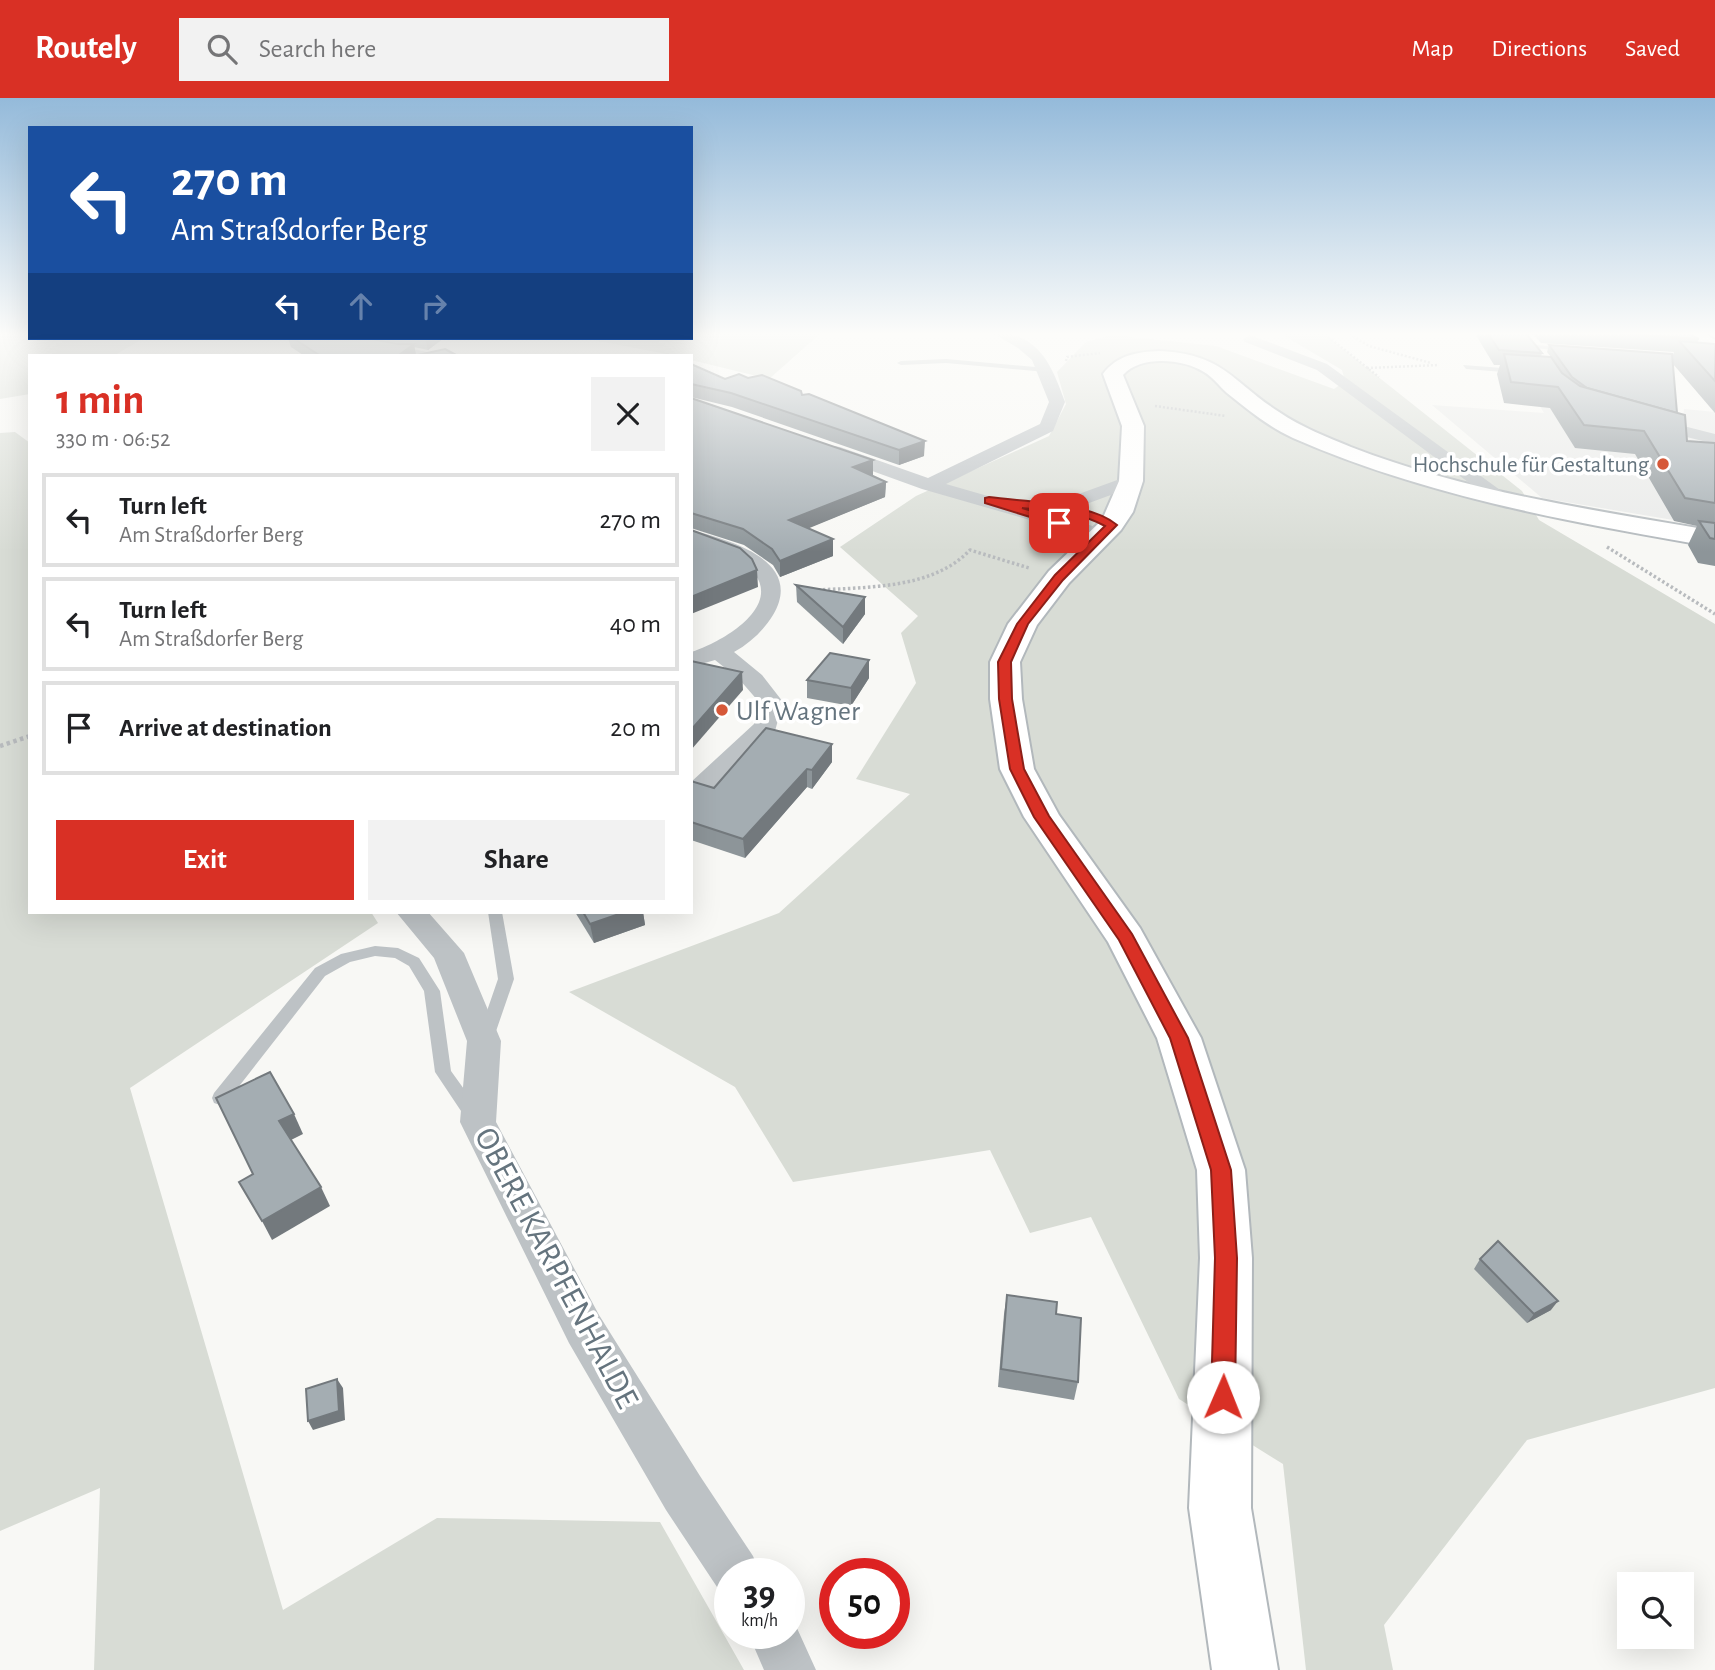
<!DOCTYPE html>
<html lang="en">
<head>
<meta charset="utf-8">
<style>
	body { margin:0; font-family:"Alegreya Sans",sans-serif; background:#f2f2f2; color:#202124; height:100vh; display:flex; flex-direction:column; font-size:26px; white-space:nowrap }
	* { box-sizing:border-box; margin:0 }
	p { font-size:23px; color:#757577 }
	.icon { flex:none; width:38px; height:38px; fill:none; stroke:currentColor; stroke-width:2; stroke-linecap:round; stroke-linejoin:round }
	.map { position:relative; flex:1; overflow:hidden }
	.panel { position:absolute; left:28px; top:256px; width:665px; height:560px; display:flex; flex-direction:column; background:#fff; border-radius:0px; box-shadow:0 7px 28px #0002 }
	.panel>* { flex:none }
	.top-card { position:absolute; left:28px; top:28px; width:665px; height:214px; border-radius:0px; box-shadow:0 7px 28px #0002; background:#1a4fa0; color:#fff; overflow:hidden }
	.controls { position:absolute; left:1617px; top:1474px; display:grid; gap:14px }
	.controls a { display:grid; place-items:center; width:77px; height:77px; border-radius:0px; background:#fff; box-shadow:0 7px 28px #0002; font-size:35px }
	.speed { position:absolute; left:714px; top:1460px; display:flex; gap:14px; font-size:35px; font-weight:700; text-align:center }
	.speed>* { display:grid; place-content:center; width:91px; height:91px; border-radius:50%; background:#fff; box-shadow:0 7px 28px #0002; line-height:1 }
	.speed small { font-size:18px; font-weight:400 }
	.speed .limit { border:10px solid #d22; background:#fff; color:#111 }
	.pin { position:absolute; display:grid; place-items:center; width:60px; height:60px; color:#fff; margin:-30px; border-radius:14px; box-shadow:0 4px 10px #0006 }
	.me { position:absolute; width:77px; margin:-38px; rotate:1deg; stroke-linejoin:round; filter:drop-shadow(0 0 5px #0008) }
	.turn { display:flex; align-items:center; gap:24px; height:147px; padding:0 28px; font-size:32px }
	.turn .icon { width:91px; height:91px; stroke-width:2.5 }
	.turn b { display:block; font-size:49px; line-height:60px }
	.lanes { display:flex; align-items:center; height:66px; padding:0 28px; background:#0003; justify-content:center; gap:35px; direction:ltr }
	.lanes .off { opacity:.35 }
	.round { display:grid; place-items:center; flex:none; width:74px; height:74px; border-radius:0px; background:#f2f2f2 }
	.headline { display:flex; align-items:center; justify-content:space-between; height:119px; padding:0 28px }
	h1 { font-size:42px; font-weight:700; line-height:52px; color:#d93025 }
	.primary-button { display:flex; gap:14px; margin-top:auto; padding:14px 28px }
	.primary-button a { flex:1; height:80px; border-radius:0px; background:#d93025; color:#fff; font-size:28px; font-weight:700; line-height:80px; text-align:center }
	.primary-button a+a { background:#f2f2f2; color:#202124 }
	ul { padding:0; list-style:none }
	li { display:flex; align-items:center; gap:21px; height:94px; margin:0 14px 10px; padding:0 14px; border:4px solid #e0e0e0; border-radius:0px }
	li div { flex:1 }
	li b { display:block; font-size:26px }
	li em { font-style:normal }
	header { display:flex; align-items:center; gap:42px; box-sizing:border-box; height:98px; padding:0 35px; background:#d93025; color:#fff }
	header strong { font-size:33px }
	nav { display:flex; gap:38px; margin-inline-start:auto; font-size:24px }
	.search { width:490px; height:63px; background:#f2f2f2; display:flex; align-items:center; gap:18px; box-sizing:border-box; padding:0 24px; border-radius:0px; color:#757577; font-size:26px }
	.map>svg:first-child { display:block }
	.built { fill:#e9eae9 }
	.green { fill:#d8dcd5 }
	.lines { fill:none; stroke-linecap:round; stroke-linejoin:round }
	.secondary-casing { stroke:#b2b8bc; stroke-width:4 }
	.path-far2 { stroke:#b8bbbe; stroke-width:2.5; stroke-dasharray:2 2; stroke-linecap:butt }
	.path-far1 { stroke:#b8bbbe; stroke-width:3.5; stroke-dasharray:2.5 2.5; stroke-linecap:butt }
	.path { stroke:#b8bbbe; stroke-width:4.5; stroke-dasharray:3.5 3.5; stroke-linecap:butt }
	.service { fill:#bdc2c5; fill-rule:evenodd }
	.minor { fill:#bdc2c5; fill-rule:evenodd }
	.secondary { fill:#fff; fill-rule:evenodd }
	.wall { fill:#8d9599 }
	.shaded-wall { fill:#73797d }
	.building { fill:#a4adb2; stroke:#73797d; stroke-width:2 }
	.route { fill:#d93025; stroke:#8d1f18; stroke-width:2 }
	.poi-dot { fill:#d65838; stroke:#fff; stroke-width:2.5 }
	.labels { text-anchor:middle; stroke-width:7; stroke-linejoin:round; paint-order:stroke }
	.far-poi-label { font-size:23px; fill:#65747e; stroke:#fff; text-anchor:end }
	.poi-label { font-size:28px; fill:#65747e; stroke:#fff; text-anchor:start }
	.near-street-label { font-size:33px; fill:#65747e; stroke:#fff }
</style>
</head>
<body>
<header>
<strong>Routely</strong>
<div class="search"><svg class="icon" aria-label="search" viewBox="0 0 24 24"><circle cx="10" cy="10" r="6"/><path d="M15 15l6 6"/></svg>Search here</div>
<nav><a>Map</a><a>Directions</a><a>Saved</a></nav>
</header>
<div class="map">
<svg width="1715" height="1572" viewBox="0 0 1715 1572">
	<rect width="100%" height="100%" fill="#f8f8f5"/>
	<polygon class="built" points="1535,300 1555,301 1598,316 1682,329 1684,311 1715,314 1715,429 1542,400 1432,307 1544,315"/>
	<g class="green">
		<polygon points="0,234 30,234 30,240 144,240 115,257 30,257 30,296 0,301"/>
		<polygon points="691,234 822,234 769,281 691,262 691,257 672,257 582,240 691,240"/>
		<polygon points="1278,234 1320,234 1328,239 1522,393 1539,422 1715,526 1715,1290 1527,1342 1384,1527 1393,1572 1306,1572 1283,1366 1179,1301 1091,1119 1030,1135 990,1052 793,1084 735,989 569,894 779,815 910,696 856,681 916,585 901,535 918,518 840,449 916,398 1049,338 1066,306 1057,274 1086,244 1112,237 1216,248 1334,291 1345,283 1342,272"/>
		<polygon points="15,334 30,345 30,814 371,814 378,825 130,990 283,1512 437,1420 660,1424 744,1572 94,1572 100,1390 0,1433 0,335"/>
	</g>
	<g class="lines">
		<defs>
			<g id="secondary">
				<polygon points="1679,234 1702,234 1715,242 1715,256"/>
				<path d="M1159 253C1224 256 1231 283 1279 314 1301 329 1327 339 1351 349 1467 394 1593 412 1715 433V449C1571 424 1428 399 1293 340 1269 329 1248 312 1227 295 1219 288 1213 279 1204 274 1183 261 1141 257 1123 277L1144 328 1143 383 1133 414 1121 432 1069 485 1037 527 1020 564 1022 601 1034 671 1059 717 1140 830 1201 940 1245 1072 1252 1160 1251 1410 1278 1572H1212L1189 1410 1200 1160 1197 1072 1157 940 1108 844 1024 719 1000 671 990 601V564L1008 526 1049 473 1102 422 1119 383 1122 328 1103 276C1117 257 1137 254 1159 253Z"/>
			</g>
		</defs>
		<use href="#secondary" class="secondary-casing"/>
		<g class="path-far2">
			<polyline points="1322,234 1379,279"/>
			<polyline points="1346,234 1369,248 1431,265"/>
			<polyline points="1066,263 1067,259 1100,255"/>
			<polyline points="1367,270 1439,267"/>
			<polyline points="1155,308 1226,318"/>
		</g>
		<g class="path-far1">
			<polyline points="1607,449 1715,516"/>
			<path d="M818 492C868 489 933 491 970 452L1029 470"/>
		</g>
		<polyline class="path" points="0,648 30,638"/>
		<g class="service">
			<polygon points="1536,247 1566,249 1569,251 1566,253 1534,250"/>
			<polygon points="946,261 1046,270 1050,272 1046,274 946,265 901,267 897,265 901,263"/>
			<polygon points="1463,267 1516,271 1520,273 1516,275 1466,271"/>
			<polygon points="488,814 502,814 514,881 494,939 492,943 486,945 480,943 478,939 498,881"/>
			<polygon points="375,848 398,850 419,860 440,893 451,973 479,1012 482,1017 479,1022 473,1024 467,1022 435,974 424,893 409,868 395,860 375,858 350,864 325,878 226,1005 220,1007 214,1005 212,1000 214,995 315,870 341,856"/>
		</g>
		<g class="minor">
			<path d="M991 234C1038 234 1051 265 1065 304L1053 333 946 386 1110 433 1113 437 1110 441H1096L922 391 828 357 825 353 834 348 840 349 928 380 1040 326 1049 304 1032 262 1018 250Z"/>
			<polygon points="1250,237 1327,266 1511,400 1502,406 1495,404 1317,272 1245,244 1243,241"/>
			<polygon points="335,240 361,240 427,254 429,257 402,257 337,243"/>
			<polygon points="1648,319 1715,336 1715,346 1642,328 1640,324"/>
			<polygon points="1131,377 1140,383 1138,387 1089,405 1049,415 1039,409 1042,405 1076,397"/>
			<path d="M691 432C730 442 805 463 773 517 763 533 750 545 734 554L762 577 783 604 775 633 761 649 713 692 703 694 693 692 691 684 754 626 759 604 739 581 715 562 691 569V554C717 546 781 512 755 476 742 458 711 451 691 445Z"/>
			<polygon points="396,814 428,814 464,855 501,943 496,1024 599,1217 700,1378 753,1458 760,1475 730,1475 730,1497 719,1492 666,1412 569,1245 460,1024 467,943 434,860"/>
			<polygon points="789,1516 791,1517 816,1572 764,1572 748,1535 789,1535"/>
		</g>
		<use href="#secondary" class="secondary"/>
	</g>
	<g class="wall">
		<polygon points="1474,234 1525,234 1542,255 1541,259 1551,259 1547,254 1549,247 1672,259 1674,254 1541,245 1531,234 1686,234 1699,241 1697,245 1715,246 1715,315 1673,266 1677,315 1687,343 1715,345 1715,468 1698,465 1688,447 1697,428 1674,423 1635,356 1575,350 1550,310 1504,305 1497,276 1500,267 1494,267"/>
		<polygon points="288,240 367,240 398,246 403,246 372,240 444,240 428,252 414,249 416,257 303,257 291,249"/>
		<polygon points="691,266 725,281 748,280 802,297 924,358 899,367 732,309 691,299"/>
		<polygon points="691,300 873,377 871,377 886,384 885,399 808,430 833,458 780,479 773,467 744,447 691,430"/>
		<polygon points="796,487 865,516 843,546 797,504"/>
		<polygon points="869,562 869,580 851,608 807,600 807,582"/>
		<polygon points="832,646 832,664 812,691 807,689 745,760 691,742 691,683 714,690"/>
		<polygon points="575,814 643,814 645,827 594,845"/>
		<polygon points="1480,1161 1551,1212 1527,1225 1474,1171"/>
		<polygon points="1007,1197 1056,1216 1078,1284 1074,1302 998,1289 1004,1216"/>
	</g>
	<g class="shaded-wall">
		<polygon points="425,240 444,240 428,252"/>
		<polygon points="414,246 416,257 399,257"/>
		<polygon points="925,343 924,358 899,367 899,352"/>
		<polygon points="873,362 873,377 853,384 853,369"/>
		<polygon points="886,384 885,399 790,438 789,422"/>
		<polygon points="833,441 833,458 780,479 780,463"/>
		<polygon points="757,472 758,489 691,516 691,499"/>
		<polygon points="865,499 865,516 843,546 843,529"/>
		<polygon points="869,562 869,580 851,608 851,590"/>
		<polygon points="742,574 743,592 691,652 691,632"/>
		<polygon points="832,646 832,664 812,691 812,672"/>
		<polygon points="807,671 807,689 745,760 743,741"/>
		<polygon points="625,814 643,814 645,827 594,845 590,826"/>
		<polygon points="294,1016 303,1036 289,1043 279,1023"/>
		<polygon points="321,1089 330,1108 272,1142 262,1123"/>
		<polygon points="1558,1203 1551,1212 1527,1225 1534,1216"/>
		<polygon points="337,1281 343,1290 345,1322 313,1332 308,1323"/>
	</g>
	<g class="building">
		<polygon points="1487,234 1525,234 1542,255 1499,252"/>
		<polygon points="1601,234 1686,234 1699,241"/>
		<polygon points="293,240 367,240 398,246 414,246 399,257 319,257"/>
		<polygon points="1679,243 1715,246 1715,283"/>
		<polygon points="1549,247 1672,256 1677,315 1587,290 1572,279"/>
		<polygon points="445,251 456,257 418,257"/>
		<polygon points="1504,256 1551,259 1562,275 1580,288 1685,317 1687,343 1715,345 1715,405 1685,400 1644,333 1584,327 1558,289 1511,284"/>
		<polygon points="691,266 725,281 739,276 748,280 762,277 801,293 802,297 809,296 925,343 899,352 731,295 691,286"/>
		<polygon points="691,300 873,362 853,369 886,384 789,422 833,441 780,463 772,451 743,431 691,415"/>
		<polygon points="1699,423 1715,425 1715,441 1710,440"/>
		<polygon points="691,432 740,450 752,461 757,472 691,499"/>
		<polygon points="796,487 865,499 843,529"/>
		<polygon points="830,555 869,562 851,590 807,582"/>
		<polygon points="691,563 742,574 691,632"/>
		<polygon points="766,630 832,646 812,672 807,671 743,741 691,724 691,683 714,690"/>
		<polygon points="583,814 625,814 590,826"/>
		<polygon points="270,974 294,1016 279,1023 321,1089 262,1123 239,1084 253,1076 216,1000"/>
		<polygon points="1498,1143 1558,1203 1534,1216 1480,1161"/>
		<polygon points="1007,1197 1057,1204 1056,1216 1081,1220 1078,1284 1001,1271"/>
		<polygon points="337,1281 339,1313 308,1323 306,1291"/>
	</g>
	<linearGradient id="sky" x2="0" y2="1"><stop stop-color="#94bada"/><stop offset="0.52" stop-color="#fcfcfa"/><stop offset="1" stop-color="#fcfcfa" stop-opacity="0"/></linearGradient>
	<rect width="1715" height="454" fill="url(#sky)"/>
	<path class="route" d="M989 399C1025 404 1090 404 1117 427L1063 482 1028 526 1011 564 1012 601 1024 671 1049 718 1132 836 1188 940 1231 1072 1237 1160 1235 1299 1231 1307 1223 1311 1214 1307 1211 1299 1215 1160 1211 1072 1170 940 1119 842 1034 719 1010 671 999 601 998 564 1017 526 1055 477 1105 428C1079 414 1051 413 1022 410L1063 422V427L1059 428 985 405V400Z"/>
	<g class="poi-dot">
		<circle cx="1663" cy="366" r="7"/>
		<circle cx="722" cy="612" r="7"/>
	</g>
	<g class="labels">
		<g class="far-poi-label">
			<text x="1649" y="374">Hochschule für Gestaltung</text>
		</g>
		<g class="poi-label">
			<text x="736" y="622">Ulf Wagner</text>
		</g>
		<g class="near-street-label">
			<text transform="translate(558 1169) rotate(62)" y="12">OBERE KARPFENHALDE</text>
		</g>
	</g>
</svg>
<div class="controls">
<a><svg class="icon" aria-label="search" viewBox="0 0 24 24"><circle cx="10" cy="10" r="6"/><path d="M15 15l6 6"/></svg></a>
</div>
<div class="speed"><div>39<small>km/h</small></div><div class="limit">50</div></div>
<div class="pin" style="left:1059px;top:425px;background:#d93025"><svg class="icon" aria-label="arrive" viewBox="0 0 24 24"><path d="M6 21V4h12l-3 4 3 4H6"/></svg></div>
<svg class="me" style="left:1223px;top:1299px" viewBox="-20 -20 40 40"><circle r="19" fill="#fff"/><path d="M0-13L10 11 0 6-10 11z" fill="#d93025"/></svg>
<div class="top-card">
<div class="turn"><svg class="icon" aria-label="left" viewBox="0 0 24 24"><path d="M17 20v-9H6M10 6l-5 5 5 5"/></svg><div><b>270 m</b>Am Straßdorfer Berg</div></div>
<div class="lanes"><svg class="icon" aria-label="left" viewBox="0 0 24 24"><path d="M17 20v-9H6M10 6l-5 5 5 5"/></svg><svg class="icon off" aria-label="ahead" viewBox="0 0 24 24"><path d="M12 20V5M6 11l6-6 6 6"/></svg><svg class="icon off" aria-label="right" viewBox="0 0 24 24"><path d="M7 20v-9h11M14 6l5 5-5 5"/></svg></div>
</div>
<section class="panel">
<div class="headline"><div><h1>1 min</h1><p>330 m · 06:52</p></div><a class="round"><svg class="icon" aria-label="close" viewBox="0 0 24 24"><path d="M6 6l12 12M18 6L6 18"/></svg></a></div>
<ul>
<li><svg class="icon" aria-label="left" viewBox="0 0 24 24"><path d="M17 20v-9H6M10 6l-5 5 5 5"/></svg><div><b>Turn left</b><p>Am Straßdorfer Berg</p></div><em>270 m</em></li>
<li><svg class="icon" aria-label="left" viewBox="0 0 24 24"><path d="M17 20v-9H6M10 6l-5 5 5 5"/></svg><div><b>Turn left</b><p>Am Straßdorfer Berg</p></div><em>40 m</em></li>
<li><svg class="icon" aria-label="arrive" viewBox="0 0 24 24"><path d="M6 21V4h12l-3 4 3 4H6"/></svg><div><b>Arrive at destination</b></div><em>20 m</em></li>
</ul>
<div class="primary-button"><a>Exit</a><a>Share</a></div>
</section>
</div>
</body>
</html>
